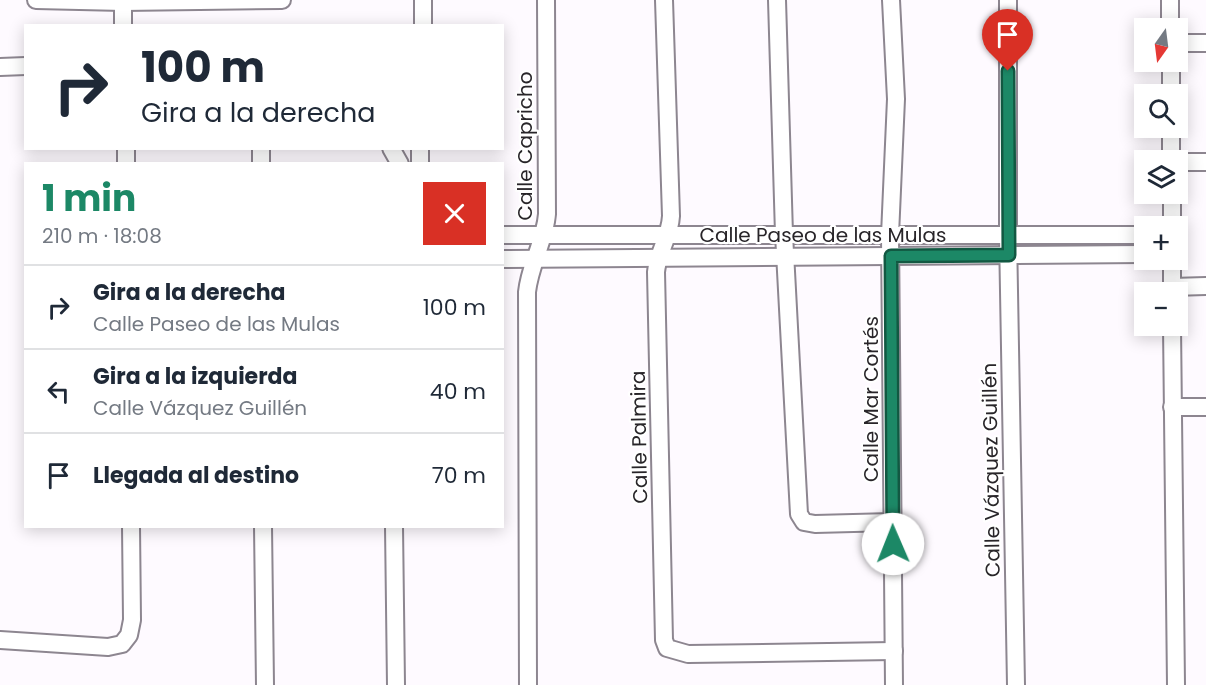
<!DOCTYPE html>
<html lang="es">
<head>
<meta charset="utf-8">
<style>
	body { margin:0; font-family:Poppins,sans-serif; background:#f6f6f7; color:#1f2937; height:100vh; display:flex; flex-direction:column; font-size:22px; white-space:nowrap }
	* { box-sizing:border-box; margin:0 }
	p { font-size:20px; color:#747a83 }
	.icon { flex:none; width:33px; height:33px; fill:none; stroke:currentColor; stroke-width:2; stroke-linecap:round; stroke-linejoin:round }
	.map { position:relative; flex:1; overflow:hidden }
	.panel { position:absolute; left:24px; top:162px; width:480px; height:366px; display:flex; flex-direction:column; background:#fff; border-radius:0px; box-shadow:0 3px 15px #0003 }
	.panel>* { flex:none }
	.hud { position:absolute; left:24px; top:24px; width:480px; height:126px; border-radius:0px; box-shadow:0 3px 15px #0003; background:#fff; color:#1f2937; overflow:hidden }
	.needle { width:39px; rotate:194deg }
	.fabs { position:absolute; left:1134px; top:18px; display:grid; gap:12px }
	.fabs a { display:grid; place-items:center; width:54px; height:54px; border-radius:0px; background:#fff; box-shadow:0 3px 15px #0003; font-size:30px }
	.pin { position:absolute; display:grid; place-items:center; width:51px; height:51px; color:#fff; margin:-62px -26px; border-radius:50% 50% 50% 0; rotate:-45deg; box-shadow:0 0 6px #0007 }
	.pin .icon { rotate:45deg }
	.me { position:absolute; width:66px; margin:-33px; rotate:359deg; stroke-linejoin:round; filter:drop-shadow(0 0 4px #0008) }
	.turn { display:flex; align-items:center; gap:21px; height:126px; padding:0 18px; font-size:27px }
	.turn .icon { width:78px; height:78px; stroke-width:2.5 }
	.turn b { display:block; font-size:42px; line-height:51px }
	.round { display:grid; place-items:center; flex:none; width:63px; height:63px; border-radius:0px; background:#f6f6f7 }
	.overview { display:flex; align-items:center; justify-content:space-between; height:102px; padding:0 18px }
	h1 { font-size:36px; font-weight:700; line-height:45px; color:#1c8866 }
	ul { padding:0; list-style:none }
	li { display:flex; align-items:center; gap:18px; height:84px; padding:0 18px; border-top:2px solid #e0e1e3 }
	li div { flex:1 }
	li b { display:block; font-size:22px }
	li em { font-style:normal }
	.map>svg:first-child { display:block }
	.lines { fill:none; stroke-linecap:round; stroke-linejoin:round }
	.minor-casing { stroke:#8d8690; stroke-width:20 }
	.minor { stroke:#fff; stroke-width:16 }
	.route-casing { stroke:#125842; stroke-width:15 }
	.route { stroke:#1c8866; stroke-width:10 }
	.labels { text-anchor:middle; stroke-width:4.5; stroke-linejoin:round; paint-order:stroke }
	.street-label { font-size:20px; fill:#282529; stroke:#fff }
</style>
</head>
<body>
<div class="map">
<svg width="1206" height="685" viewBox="0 0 1206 685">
	<rect width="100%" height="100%" fill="#fefaff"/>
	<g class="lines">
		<defs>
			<g id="minor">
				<polyline points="36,0 123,2 282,0"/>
				<path d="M664 0 671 216C670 237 658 251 656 272L664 640 667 648 688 654 894 651"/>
				<polyline points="777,0 784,234 799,514 804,522 815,524 892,522"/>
				<polyline points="891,0 896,99 890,235 894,685"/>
				<polyline points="1008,0 1008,235 1016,685"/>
				<polyline points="1170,0 1170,28"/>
				<polyline points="123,2 123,26"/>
				<polyline points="423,26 423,0"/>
				<polyline points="1178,43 1206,43"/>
				<polyline points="1171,62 1171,94"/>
				<polyline points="0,67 26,66"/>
				<polyline points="1171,128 1171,160"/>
				<polyline points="126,148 126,164"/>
				<polyline points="261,148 261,164"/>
				<polyline points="391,148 400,164"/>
				<polyline points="1178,162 1206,162"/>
				<polyline points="420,164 420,148"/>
				<polyline points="1172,194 1172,226"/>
				<polyline points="502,235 1144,235"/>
				<polyline points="502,259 1144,254"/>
				<polyline points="1172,260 1172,292"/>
				<polyline points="1172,287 1206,286"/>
				<polyline points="1172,326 1176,685"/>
				<polyline points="1172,407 1206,407"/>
				<polyline points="263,526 265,685"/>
				<polyline points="394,526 396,685"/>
				<polyline points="0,640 108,647 122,644 129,635 132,620 131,526"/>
				<path d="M528 685 527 292C530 264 545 241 547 214L546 0"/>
			</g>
		</defs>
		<use href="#minor" class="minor-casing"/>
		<use href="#minor" class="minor"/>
	</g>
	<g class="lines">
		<defs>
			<polyline id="route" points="893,544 891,256 1009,255 1008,71"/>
		</defs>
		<use href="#route" class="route-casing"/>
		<use href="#route" class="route"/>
	</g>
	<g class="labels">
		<g class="street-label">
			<text transform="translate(525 146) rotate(-90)" y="7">Calle Capricho</text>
			<text x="823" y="242">Calle Paseo de las Mulas</text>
			<text transform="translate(871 399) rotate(-90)" y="7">Calle Mar Cortés</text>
			<text transform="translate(639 437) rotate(-91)" y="7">Calle Palmira</text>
			<text transform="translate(991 470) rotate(-91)" y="7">Calle Vázquez Guillén</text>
		</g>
	</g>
</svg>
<div class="fabs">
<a><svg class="needle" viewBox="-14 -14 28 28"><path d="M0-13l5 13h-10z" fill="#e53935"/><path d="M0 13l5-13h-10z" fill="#747a83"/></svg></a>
<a><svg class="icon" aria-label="search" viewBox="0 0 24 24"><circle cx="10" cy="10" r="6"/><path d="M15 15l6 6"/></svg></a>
<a><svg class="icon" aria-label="layers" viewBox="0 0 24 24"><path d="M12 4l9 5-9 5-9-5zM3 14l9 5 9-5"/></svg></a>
<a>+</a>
<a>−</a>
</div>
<div class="pin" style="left:1008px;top:71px;background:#d93025"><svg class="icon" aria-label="arrive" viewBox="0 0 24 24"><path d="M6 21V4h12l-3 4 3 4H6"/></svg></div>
<svg class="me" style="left:893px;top:544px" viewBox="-20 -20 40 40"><circle r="19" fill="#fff"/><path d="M0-13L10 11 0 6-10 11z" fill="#1c8866"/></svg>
<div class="hud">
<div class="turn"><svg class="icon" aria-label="right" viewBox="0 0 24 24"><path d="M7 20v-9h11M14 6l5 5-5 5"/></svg><div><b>100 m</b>Gira a la derecha</div></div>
</div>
<section class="panel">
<div class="overview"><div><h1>1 min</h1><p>210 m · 18:08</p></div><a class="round" style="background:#d93025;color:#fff"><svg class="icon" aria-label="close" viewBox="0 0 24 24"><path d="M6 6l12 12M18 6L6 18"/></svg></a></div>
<ul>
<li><svg class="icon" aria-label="right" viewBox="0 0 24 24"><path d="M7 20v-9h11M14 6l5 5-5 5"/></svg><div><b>Gira a la derecha</b><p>Calle Paseo de las Mulas</p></div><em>100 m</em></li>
<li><svg class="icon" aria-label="left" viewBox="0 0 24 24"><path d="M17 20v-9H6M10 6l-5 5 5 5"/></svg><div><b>Gira a la izquierda</b><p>Calle Vázquez Guillén</p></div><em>40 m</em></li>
<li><svg class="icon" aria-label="arrive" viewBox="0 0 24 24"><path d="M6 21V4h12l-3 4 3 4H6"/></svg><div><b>Llegada al destino</b></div><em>70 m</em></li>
</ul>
</section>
</div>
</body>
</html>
